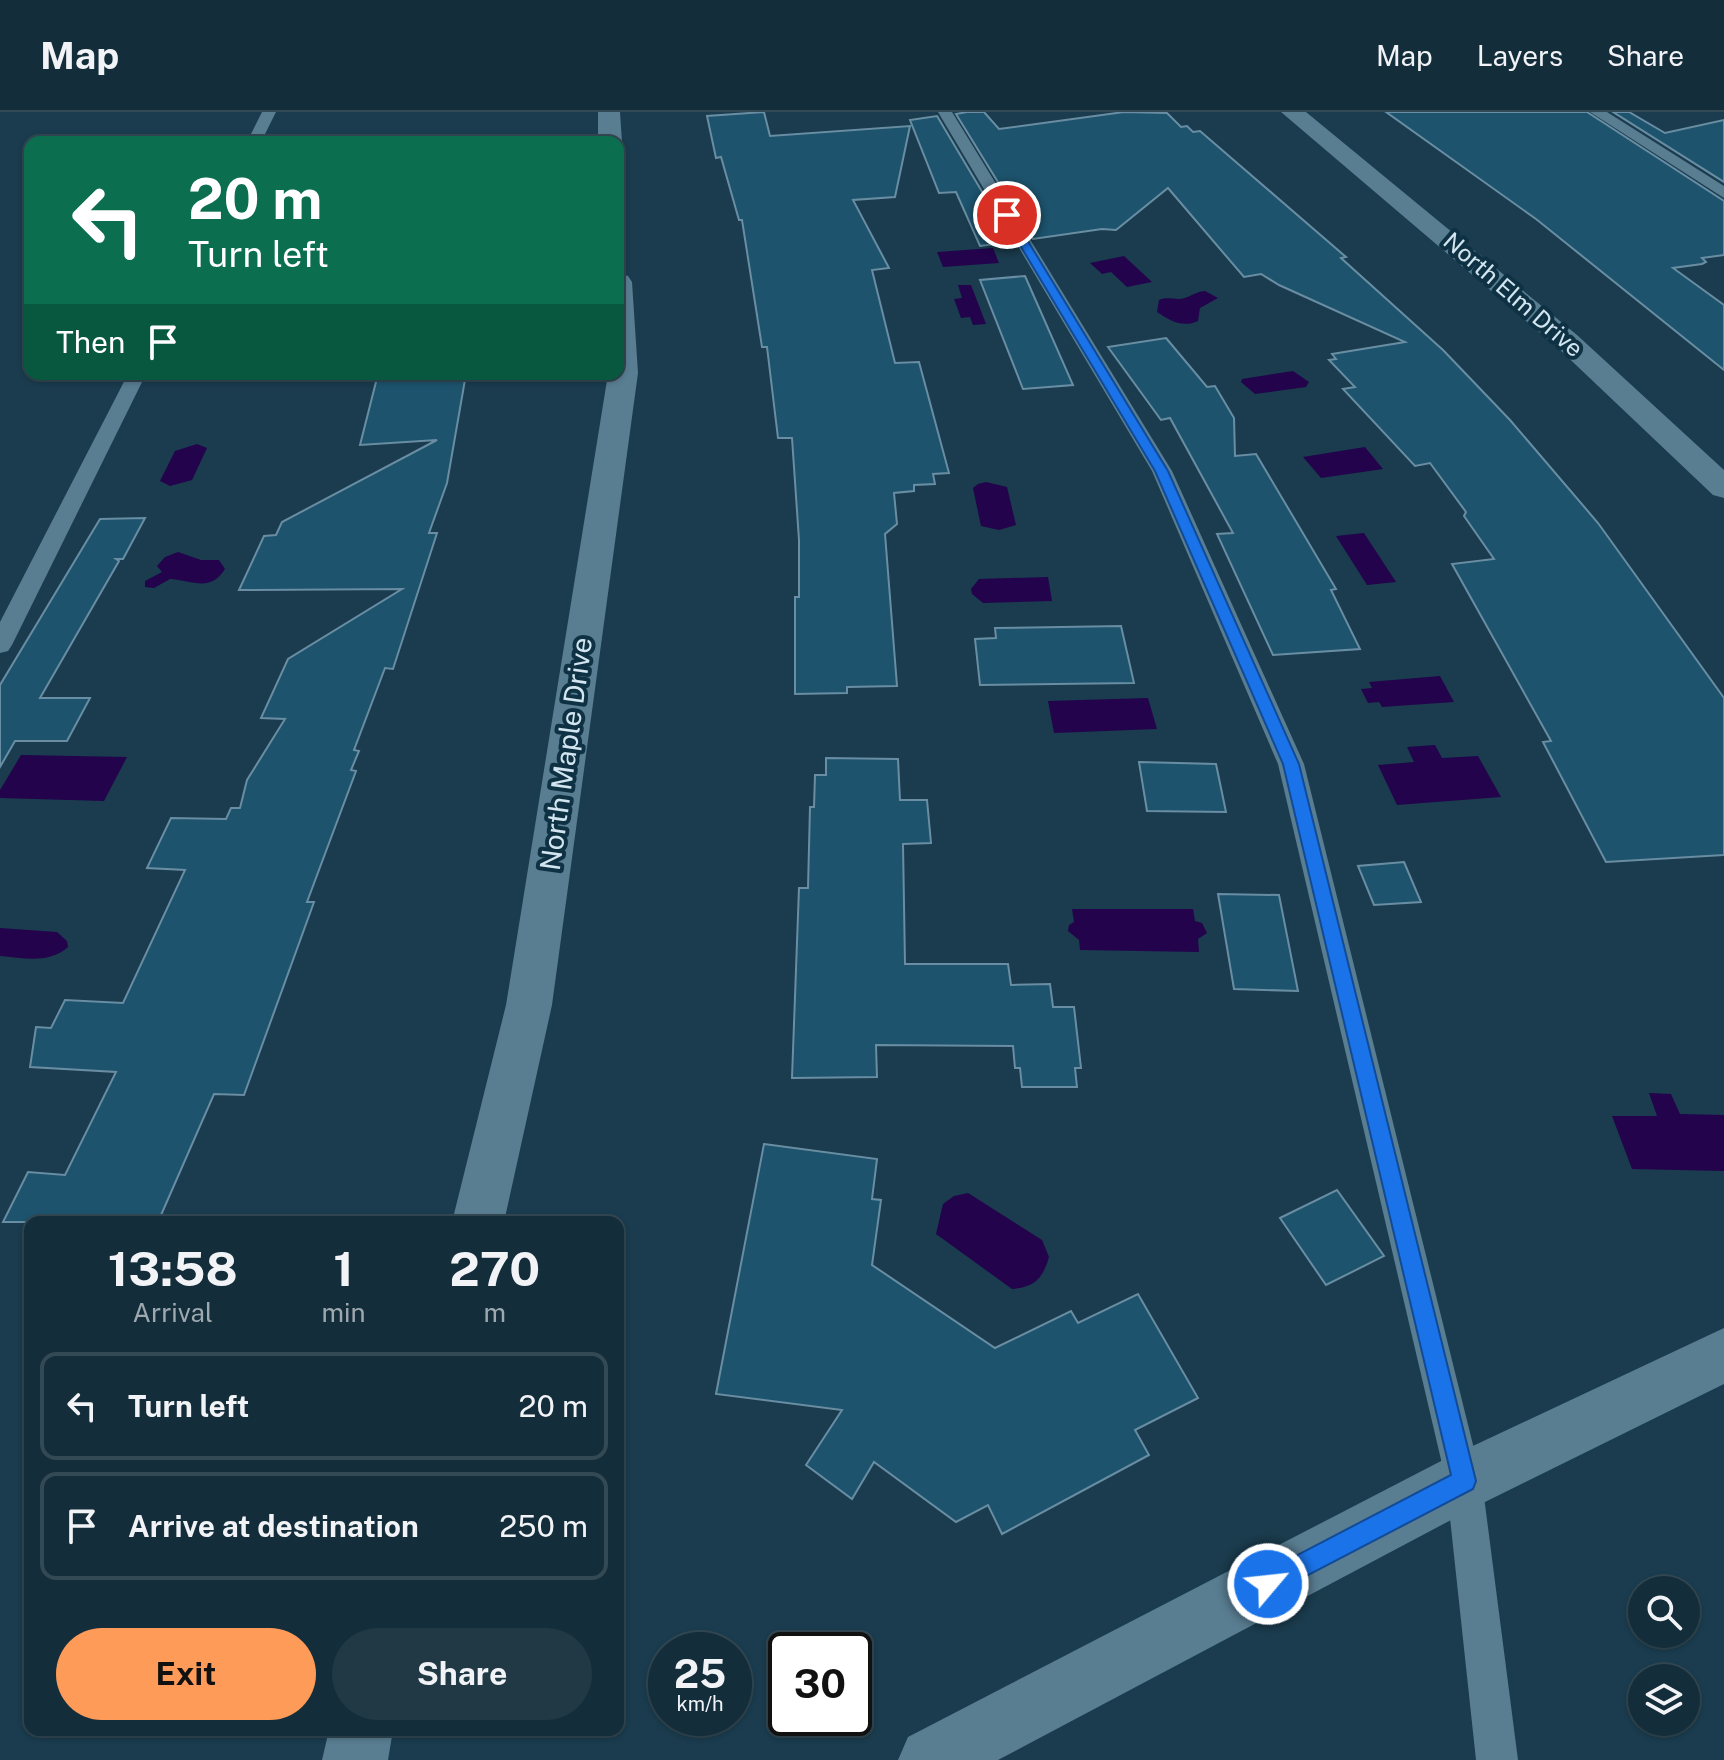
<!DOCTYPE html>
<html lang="en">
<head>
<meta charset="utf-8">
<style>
	body { margin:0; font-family:"Public Sans",sans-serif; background:#213945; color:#f1f3f6; height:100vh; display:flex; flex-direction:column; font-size:30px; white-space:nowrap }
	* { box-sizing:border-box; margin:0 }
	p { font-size:26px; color:#9da8af }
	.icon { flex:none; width:44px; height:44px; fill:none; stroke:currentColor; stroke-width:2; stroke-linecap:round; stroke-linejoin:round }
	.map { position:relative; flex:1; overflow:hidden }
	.panel { position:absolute; left:24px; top:1104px; width:600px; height:520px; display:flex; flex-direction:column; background:#142d3a; border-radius:16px; box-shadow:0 2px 6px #0004,0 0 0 2px #334954 }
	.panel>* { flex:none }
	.banner { position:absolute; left:24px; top:24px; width:600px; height:244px; border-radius:16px; box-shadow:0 2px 6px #0004,0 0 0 2px #334954; background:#0b6e4f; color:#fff; overflow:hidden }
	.fabs { position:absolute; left:1628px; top:1464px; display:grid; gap:16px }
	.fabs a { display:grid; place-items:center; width:72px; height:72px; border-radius:50%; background:#142d3a; box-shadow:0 2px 6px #0004,0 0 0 2px #334954; font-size:40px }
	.speed { position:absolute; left:648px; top:1520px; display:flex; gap:16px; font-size:40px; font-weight:700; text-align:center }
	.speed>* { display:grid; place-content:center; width:104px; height:104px; border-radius:50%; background:#142d3a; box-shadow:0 2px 6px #0004,0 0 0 2px #334954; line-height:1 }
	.speed small { font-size:20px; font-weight:400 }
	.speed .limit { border:4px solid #111; border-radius:12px; background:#fff; color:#111 }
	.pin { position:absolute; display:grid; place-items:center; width:68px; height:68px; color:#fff; margin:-34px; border:4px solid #fff; border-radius:50%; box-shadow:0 2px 8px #0007 }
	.me { position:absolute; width:88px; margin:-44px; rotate:62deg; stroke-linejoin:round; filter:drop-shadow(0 0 6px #0008) }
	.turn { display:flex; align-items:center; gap:28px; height:168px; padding:0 32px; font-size:36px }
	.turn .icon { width:104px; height:104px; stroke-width:2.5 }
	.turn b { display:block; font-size:56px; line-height:68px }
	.then { display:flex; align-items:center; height:76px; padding:0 32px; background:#0003; gap:16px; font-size:30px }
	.eta { display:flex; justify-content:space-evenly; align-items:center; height:136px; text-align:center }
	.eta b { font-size:48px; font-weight:700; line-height:56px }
	.action { display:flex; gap:16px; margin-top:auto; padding:16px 32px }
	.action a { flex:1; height:92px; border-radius:48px; background:#fe9b58; color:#111; font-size:32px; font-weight:700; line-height:92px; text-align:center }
	.action a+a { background:#213945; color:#f1f3f6 }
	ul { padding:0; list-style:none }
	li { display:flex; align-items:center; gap:24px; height:108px; margin:0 16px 12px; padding:0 16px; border:4px solid #334954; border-radius:16px }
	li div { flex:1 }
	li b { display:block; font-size:30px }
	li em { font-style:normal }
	header { display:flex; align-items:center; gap:48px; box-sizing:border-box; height:112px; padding:0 40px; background:#142d3a; border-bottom:2px solid #334954 }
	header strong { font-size:38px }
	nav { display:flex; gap:44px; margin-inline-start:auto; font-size:28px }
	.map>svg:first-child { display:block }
	.water { fill:#22034c }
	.building { fill:#1d536d; stroke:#698da2; stroke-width:2 }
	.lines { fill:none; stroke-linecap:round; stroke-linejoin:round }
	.lane { fill:#597d91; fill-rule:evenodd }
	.street { fill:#597d91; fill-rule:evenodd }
	.route { fill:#1a73e8; stroke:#114b97; stroke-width:2 }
	.labels { text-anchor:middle; stroke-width:8; stroke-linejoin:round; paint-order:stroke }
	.far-street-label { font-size:24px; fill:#d2e5f0; stroke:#0e3243 }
	.street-label { font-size:28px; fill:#d2e5f0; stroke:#0e3243 }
</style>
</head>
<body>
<header>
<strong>Map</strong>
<nav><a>Map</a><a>Layers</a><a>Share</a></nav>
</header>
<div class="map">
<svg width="1724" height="1648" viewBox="0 0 1724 1648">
	<rect width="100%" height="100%" fill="#1a3c4e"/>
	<g class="water">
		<polygon points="993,136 999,151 943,155 937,140"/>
		<polygon points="1124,144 1152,170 1127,175 1111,160 1102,162 1090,151"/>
		<polygon points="958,173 971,173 986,212 973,213 970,205 961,206 954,187 962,186"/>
		<path d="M1205 179 1218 186 1200 196 1198 209C1183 216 1170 209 1157 200L1159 188C1167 185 1171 187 1179 187 1190 186 1194 180 1205 179Z"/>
		<polygon points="1293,259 1309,270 1306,275 1255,282 1241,270 1242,267"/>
		<polygon points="197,332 207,336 192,368 170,374 160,369 175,339"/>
		<polygon points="1365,335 1383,357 1321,366 1303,345"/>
		<polygon points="986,370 1007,375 1016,413 999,418 981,414 973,376 978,372"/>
		<polygon points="1364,421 1396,470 1367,473 1336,424"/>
		<path d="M178 440 201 448H219L225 457C210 481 192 468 170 467L154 476 145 475V469L162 460 157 454 165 445Z"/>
		<polygon points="1048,465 1052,489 983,491 972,482 971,477 979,467"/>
		<polygon points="1440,564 1454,590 1382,595 1379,590 1368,591 1361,577 1372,576 1369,570"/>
		<polygon points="1148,586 1157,617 1054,621 1048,589"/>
		<polygon points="1435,633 1442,646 1478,644 1501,685 1397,693 1378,653 1414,650 1407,635"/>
		<polygon points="21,643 127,645 104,689 0,686 0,678"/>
		<polygon points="1072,797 1193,797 1195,809 1202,811 1207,821 1198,827 1199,840 1080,838 1079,828 1068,819 1069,813 1074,810"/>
		<path d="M0 816 57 820 67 829 68 835C49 852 24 846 0 844Z"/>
		<polygon points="1649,981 1671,982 1680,1002 1724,1003 1724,1059 1632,1057 1612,1004 1657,1004"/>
		<path d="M968 1081 1042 1128 1049 1145C1043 1166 1035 1175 1012 1177L936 1122 943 1092 954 1084Z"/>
	</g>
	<g class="building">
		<polygon points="764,0 770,24 910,14 895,85 853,88 889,156 872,158 895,251 919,250 949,361 933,362 935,372 914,373 914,379 894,381 897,412 885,422 897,574 847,575 847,581 795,582 795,485 799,485 799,428 792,326 778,326 767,235 762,235 742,108 739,108 721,45 716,46 707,4"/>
		<polygon points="967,0 984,0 999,17 1124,0 1167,1 1181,15 1187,14 1193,20 1200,19 1346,145 1341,146 1443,238 1510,308 1598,411 1724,586 1724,743 1606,750 1543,630 1551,629 1452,452 1494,447 1464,404 1466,400 1430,351 1415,354 1343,277 1355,275 1329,248 1336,247 1332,242 1405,230 1279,173 1261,162 1244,165 1168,76 1116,118 1102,117 1033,127 956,2"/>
		<polygon points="1386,0 1587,0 1724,89 1724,143 1702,146 1706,150 1702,152 1673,156 1724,193 1724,258 1536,107"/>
		<polygon points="1613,0 1629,0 1665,21 1724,8 1724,70"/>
		<polygon points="937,4 1012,130 980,134 956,80 939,81 910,8"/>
		<polygon points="1025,164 1073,273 1023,277 980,168"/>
		<polygon points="1166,226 1207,275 1215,274 1234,306 1235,344 1256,342 1336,477 1331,478 1360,537 1273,543 1217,422 1233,421 1170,306 1161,308 1108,235"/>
		<polygon points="378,262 466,262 447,371 429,421 437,421 393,557 385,556 354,638 359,639 351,658 356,659 307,790 314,790 244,983 214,982 158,1110 3,1110 28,1060 65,1063 116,960 30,955 36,915 51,916 65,888 123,891 185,758 147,756 171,706 226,707 231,696 240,696 247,668 285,607 261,606 288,547 402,477 239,478 264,424 276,423 282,410 437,328 360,333"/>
		<polygon points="145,406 123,447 116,447 119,449 40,586 90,586 67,629 15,629 0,655 0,573 100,407"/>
		<polygon points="1121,514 1134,571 980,573 975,527 996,526 995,516"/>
		<polygon points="826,646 898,647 900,688 927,688 931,731 903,732 905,852 1008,852 1011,873 1050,872 1053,895 1074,895 1081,956 1075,956 1077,975 1022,975 1020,956 1015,956 1013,934 876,933 877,965 792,966 799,776 808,776 810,695 814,695 815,663 826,663"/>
		<polygon points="1139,650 1216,652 1226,700 1147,699"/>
		<polygon points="1404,750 1421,790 1374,793 1358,754"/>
		<polygon points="1218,782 1279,783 1298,879 1234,877"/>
		<polygon points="764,1032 877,1047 872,1087 881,1088 872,1153 995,1236 1071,1199 1078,1211 1138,1182 1198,1286 1135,1318 1149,1343 1002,1422 988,1393 956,1410 874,1350 852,1387 806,1353 842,1298 716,1282"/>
		<polygon points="1337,1078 1384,1144 1326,1173 1280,1106"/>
	</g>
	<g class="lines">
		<g class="lane">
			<polygon points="262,0 276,0 261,30 247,30"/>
			<polygon points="938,0 952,0 1172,359 1304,652 1482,1369 1518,1648 1476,1648 1446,1369 1278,652 1152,359"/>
			<polygon points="1590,0 1607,0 1724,74 1724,86"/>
			<polygon points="128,262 146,262 12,533 8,539 0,541 0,510"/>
		</g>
		<g class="street">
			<polygon points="598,0 620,0 622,30 618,35 618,30 598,30"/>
			<polygon points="1281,0 1306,0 1577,223 1724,358 1724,386 1713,383 1557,235"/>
			<polygon points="618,162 628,164 632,170 638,261 552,893 504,1110 452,1110 506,893 608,262 618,262"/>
			<polygon points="1724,1216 1724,1272 1485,1390 998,1648 898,1648 908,1625 1443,1348"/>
			<polygon points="329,1618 393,1618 388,1648 322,1648"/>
		</g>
	</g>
	<polygon class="route" points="1007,99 1012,103 1168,359 1299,652 1476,1369 1473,1377 1268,1484 1259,1481 1255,1472 1259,1463 1451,1363 1283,652 1155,359 1002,103"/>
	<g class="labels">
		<g class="far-street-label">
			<text transform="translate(1513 183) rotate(41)" y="8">North Elm Drive</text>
		</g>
		<g class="street-label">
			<text transform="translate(566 642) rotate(-82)" y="10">North Maple Drive</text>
		</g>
	</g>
</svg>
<div class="fabs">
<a><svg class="icon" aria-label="search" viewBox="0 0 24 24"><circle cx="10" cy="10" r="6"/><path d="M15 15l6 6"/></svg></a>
<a><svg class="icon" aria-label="layers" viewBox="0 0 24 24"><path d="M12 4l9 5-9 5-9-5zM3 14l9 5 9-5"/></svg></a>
</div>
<div class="speed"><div>25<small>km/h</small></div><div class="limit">30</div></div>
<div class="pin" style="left:1007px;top:103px;background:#d93025"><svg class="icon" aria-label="arrive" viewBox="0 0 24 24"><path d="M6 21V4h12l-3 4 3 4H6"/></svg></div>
<svg class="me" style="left:1268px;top:1472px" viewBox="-20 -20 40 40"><circle r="17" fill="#1a73e8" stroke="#fff" stroke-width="3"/><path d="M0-11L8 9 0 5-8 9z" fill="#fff"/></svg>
<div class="banner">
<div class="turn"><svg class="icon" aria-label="left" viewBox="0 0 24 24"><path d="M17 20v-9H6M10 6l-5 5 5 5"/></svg><div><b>20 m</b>Turn left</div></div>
<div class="then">Then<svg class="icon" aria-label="arrive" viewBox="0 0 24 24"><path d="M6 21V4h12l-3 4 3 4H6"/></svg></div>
</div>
<section class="panel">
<div class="eta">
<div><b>13:58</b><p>Arrival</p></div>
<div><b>1</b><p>min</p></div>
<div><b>270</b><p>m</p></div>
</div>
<ul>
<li><svg class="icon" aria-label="left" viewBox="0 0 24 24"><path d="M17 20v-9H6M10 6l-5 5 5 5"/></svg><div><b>Turn left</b></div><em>20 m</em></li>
<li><svg class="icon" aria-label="arrive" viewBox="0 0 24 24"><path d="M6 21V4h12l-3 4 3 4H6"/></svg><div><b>Arrive at destination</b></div><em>250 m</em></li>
</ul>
<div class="action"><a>Exit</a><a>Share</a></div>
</section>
</div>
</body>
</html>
